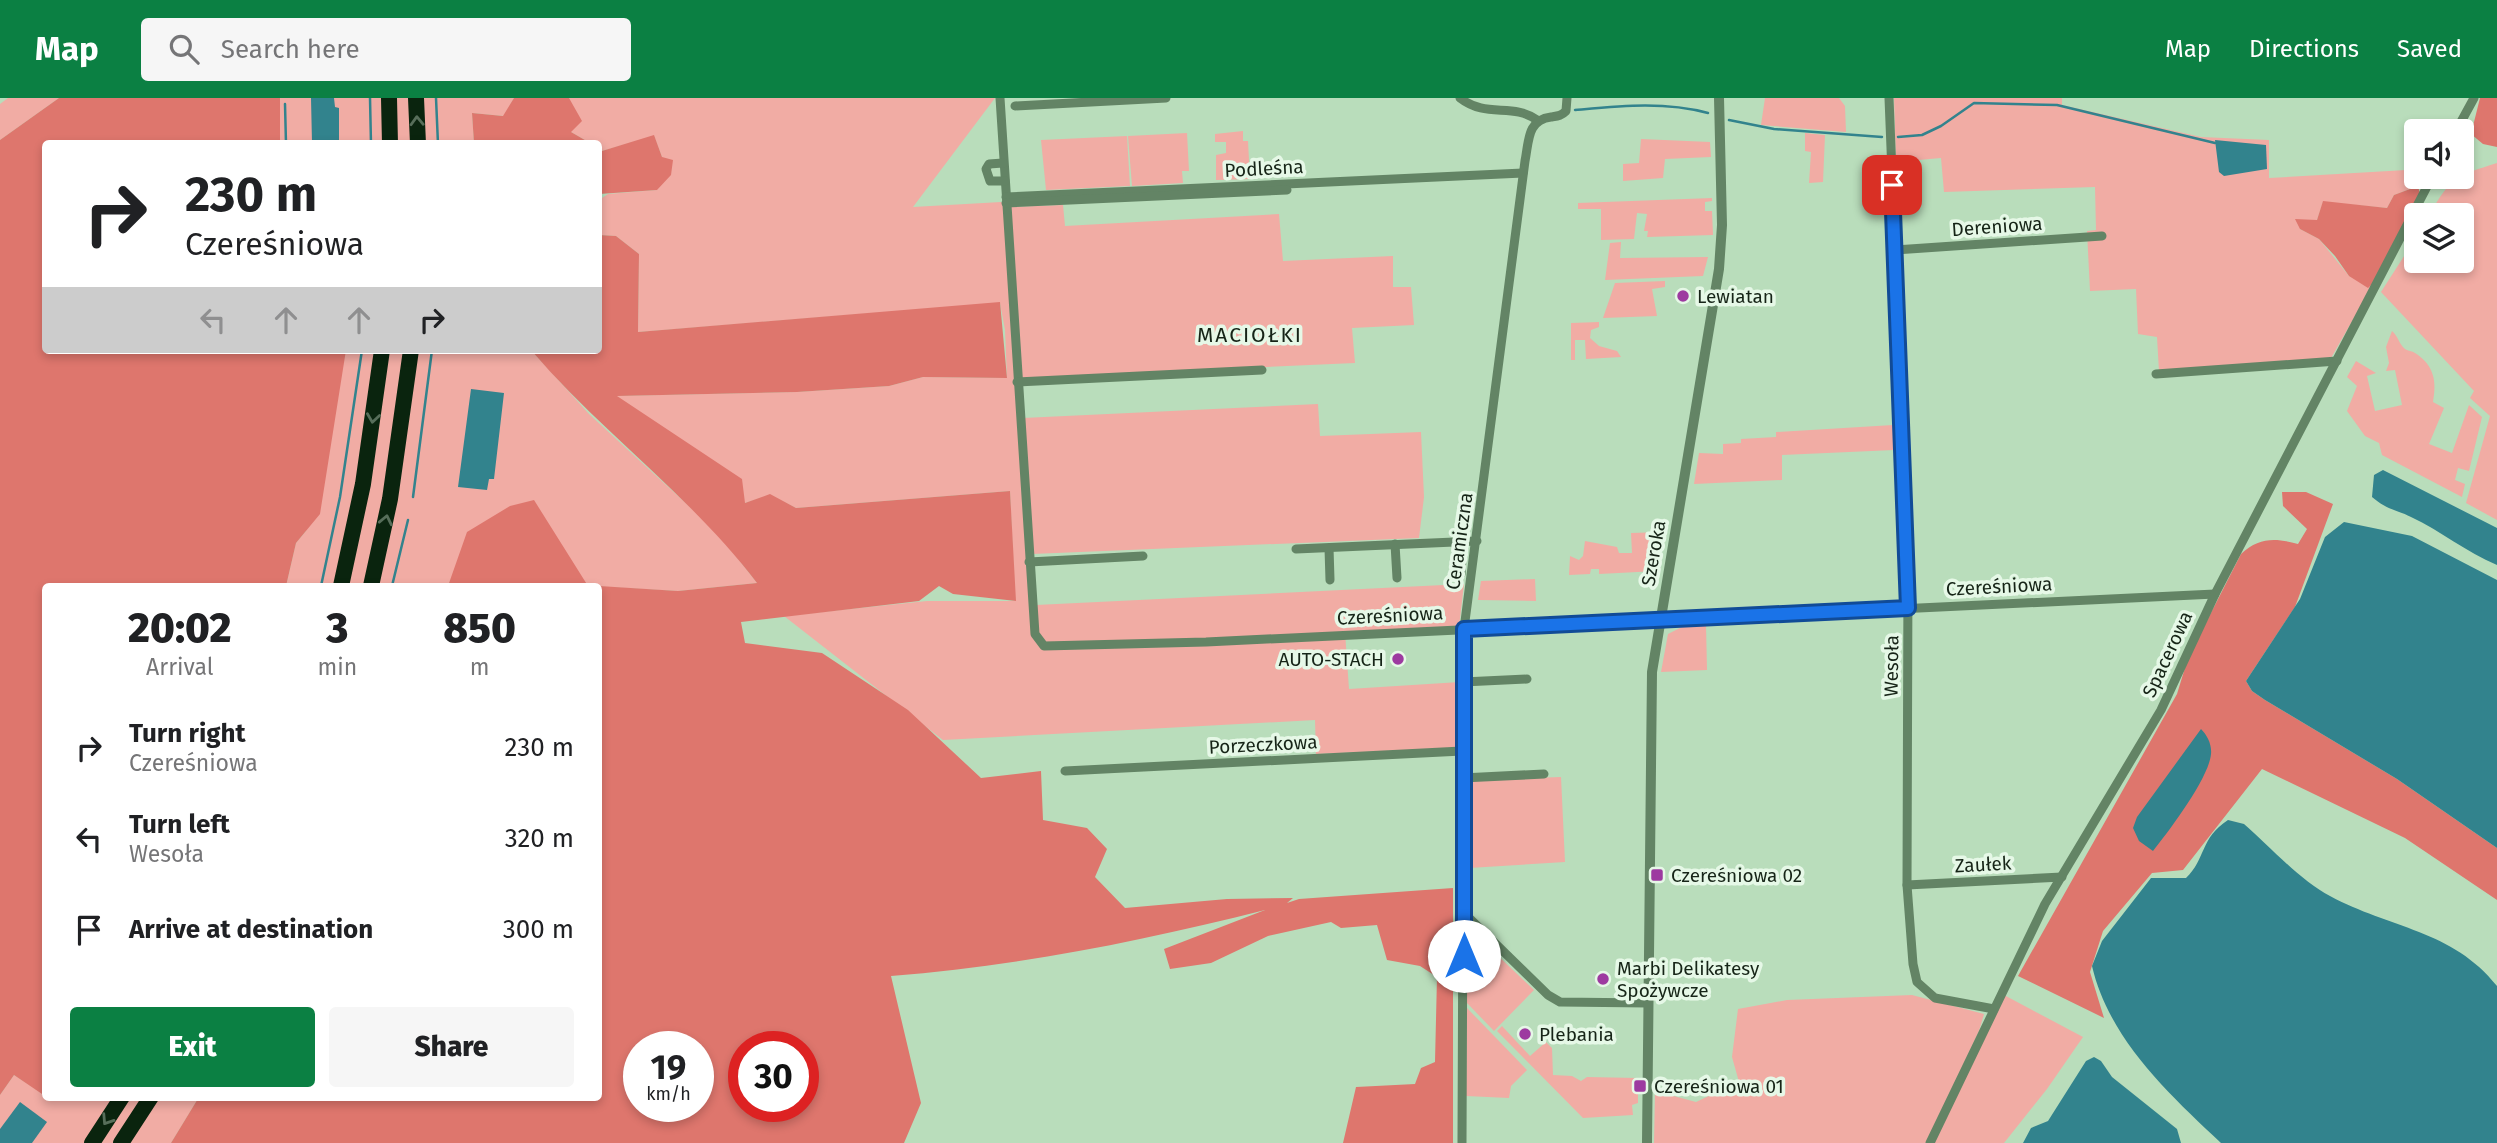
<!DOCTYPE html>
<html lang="en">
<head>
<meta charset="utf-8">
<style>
	body { margin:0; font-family:"Fira Sans",sans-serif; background:#f6f6f6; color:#202124; height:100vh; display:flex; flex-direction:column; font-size:26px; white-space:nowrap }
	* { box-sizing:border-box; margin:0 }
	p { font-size:23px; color:#757577 }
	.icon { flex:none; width:38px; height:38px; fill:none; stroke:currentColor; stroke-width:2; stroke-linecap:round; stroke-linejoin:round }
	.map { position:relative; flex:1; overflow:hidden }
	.details { position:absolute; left:42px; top:485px; width:560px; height:518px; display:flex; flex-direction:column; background:#fff; border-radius:7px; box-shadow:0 4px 10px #0003 }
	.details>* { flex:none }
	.top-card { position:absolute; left:42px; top:42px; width:560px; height:214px; border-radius:7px; box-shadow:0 4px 10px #0003; background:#fff; color:#202124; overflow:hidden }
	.buttons { position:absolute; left:2404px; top:21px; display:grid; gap:14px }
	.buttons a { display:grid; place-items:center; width:70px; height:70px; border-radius:7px; background:#fff; box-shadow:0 4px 10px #0003; font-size:35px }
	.speed { position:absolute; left:623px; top:933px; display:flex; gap:14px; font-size:35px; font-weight:700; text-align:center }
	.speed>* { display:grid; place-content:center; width:91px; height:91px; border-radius:50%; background:#fff; box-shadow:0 4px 10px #0003; line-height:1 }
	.speed small { font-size:18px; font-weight:400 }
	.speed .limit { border:10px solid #d22; background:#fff; color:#111 }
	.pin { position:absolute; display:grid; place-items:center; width:60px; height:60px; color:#fff; margin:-30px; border-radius:14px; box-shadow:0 4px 10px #0006 }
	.me { position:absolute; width:77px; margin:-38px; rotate:0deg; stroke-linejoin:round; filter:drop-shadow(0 0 5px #0008) }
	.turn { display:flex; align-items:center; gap:24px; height:147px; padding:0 28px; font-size:32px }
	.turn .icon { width:91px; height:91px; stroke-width:2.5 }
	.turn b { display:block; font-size:49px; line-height:60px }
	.lanes { display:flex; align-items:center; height:66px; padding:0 28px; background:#0003; justify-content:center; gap:35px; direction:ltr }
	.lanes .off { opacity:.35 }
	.eta { display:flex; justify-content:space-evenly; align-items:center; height:119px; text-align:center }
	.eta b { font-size:42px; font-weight:800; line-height:49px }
	.button { display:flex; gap:14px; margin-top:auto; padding:14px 28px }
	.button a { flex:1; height:80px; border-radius:7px; background:#0b8043; color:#fff; font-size:28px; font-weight:800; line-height:80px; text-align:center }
	.button a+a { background:#f6f6f6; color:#202124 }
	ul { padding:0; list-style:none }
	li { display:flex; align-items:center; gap:21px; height:91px; padding:0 28px }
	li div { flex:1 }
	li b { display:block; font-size:26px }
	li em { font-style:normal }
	header { display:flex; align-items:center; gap:42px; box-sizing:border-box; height:98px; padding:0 35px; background:#0b8043; color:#fff }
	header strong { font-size:33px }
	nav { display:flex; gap:38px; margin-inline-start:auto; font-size:24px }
	.search { width:490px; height:63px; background:#f6f6f6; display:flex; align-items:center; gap:18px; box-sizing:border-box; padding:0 24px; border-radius:7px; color:#757577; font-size:26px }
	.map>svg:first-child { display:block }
	.green { fill:#f1aca4 }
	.forest { fill:#de766d; fill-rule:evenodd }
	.water { fill:#32838d }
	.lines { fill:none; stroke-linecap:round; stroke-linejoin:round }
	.stream { stroke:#32838d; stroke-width:2.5 }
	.minor { stroke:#638465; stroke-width:9 }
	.tertiary { stroke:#638465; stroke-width:10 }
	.motorway { stroke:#0a240e; stroke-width:16 }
	.oneway { stroke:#576e5a }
	.route-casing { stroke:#114b97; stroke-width:18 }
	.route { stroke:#1a73e8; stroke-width:12 }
	.poi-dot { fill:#9d3aa0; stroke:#e6f8e7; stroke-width:2.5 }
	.labels { text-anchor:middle; stroke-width:7; stroke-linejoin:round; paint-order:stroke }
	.street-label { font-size:19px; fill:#162417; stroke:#e6f8e7 }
	.poi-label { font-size:19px; fill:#162417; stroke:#e6f8e7; text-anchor:start }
	.neighbourhood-label { font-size:21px; letter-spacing:2px; fill:#162417; stroke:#e6f8e7 }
</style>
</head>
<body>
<header>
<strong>Map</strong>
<div class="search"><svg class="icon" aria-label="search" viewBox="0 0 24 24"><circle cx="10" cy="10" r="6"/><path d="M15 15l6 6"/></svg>Search here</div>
<nav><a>Map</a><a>Directions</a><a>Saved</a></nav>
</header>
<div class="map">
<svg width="2497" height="1045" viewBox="0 0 2497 1045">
	<rect width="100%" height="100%" fill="#b9ddbb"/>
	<g class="green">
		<polygon points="8,0 59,0 0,42 0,6"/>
		<polygon points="280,0 514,0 504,18 472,15 474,45 280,46"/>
		<polygon points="569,0 995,0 913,109 1001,104 1011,109 1063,107 1065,128 1279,116 1283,163 1393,158 1393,189 1411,189 1414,227 1352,230 1355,265 1020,280 1023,320 1318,306 1320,338 1421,334 1424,399 1419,440 1032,456 1036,507 1464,486 1459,529 1345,534 1349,591 1460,584 1456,650 1316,656 1315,622 943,642 784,518 927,503 1015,503 1010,393 796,410 770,397 745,405 615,298 797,294 889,288 923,279 1007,280 1005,232 1000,205 638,234 639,156 616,138 599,137 599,102 608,96 657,92 662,59 654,38 602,53 598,46 590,45 571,34"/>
		<polygon points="1765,0 1839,0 1845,8 1846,34 1761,27"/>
		<polygon points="1894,0 2062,0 2062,7 2201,39 2269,42 2269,80 2406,72 2418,88 2394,97 2387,110 2323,104 2317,122 2300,131 2319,141 2349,178 2375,183 2331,260 2159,273 2157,239 2138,236 2136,191 2090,193 2087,133 2096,132 2095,89 1944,94 1941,60 1896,64"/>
		<polygon points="1243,33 1243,43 1248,43 1250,81 1216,82 1216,57 1226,55 1226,44 1215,44 1215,36"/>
		<polygon points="1187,35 1189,73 1182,73 1183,85 1132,88 1128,38"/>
		<polygon points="1805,35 1825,37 1823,84 1809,85 1811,54 1805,53"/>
		<polygon points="1127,38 1130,88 1046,92 1041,42"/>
		<polygon points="1641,41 1710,44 1711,59 1665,61 1663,80 1623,83 1623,66 1639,65"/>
		<path d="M2497 65V422L2466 405 2490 318 2470 300 2474 293 2381 194 2417 138V163H2462V117H2429C2451 79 2456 78 2497 65Z"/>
		<polygon points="1712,100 1712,103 1705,104 1705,113 1712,113 1713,137 1647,139 1648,133 1644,133 1647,116 1637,115 1634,141 1601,142 1601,111 1578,111 1578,105"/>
		<polygon points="1621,144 1620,160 1708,159 1703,178 1605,182 1610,145"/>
		<polygon points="1665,183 1665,189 1652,191 1657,218 1603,220 1615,185"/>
		<polygon points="1599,224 1599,229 1591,232 1590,240 1599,248 1617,253 1621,259 1586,261 1585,242 1575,242 1575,262 1571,262 1571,225"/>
		<path d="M2392 233C2398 238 2399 246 2405 251 2408 253 2412 253 2415 255 2434 267 2437 283 2433 304L2444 310 2429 346 2452 355 2469 307 2482 319 2469 373 2458 370 2455 382 2465 386 2462 399 2382 357 2379 345 2365 338 2347 313 2357 288 2347 279 2356 263 2376 275 2367 278 2375 313 2402 307 2395 272 2386 273 2389 265 2386 249Z"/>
		<polygon points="346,252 531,252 589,316 717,434 757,485 678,493 588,488 459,462 448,488 286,488 296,445 306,433"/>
		<polygon points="1893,327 1894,352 1782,357 1782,382 1694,386 1699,355 1723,356 1723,346 1741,345 1741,341 1776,339 1776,334"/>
		<polygon points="1664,434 1657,473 1599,476 1599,471 1591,471 1590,476 1569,477 1570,458 1579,462 1583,458 1585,443 1617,449 1619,455 1632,455 1631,435"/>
		<polygon points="1535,481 1536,503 1478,502 1481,483"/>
		<polygon points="1706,527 1707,572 1661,574 1668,536 1684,528"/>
		<polygon points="1561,679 1565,764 1469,770 1469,682"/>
		<polygon points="1471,832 1534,892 1494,933 1467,905 1466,835"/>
		<polygon points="1912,897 1984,916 1979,933 1927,1045 1654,1045 1655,993 1696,1004 1739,984 1732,959 1738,911 1787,902"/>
		<polygon points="2004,897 2083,939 2047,991 2004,1045 1934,1045"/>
		<polygon points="1467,910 1527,972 1511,988 1509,1000 1466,998"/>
		<polygon points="1502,928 1530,958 1546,944 1552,950 1553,977 1572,978 1581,983 1587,979 1638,980 1638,1005 1632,1007 1633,1017 1583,1020 1497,933"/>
		<polygon points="14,977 54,1003 59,999 199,999 171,1045 0,1045 0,997"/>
	</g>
	<g class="forest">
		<polygon points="59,0 280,0 280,45 46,46 46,252 346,252 320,416 296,445 286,488 46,488 45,998 14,977 0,997 0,42"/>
		<polygon points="514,0 569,0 582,23 571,34 590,45 474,45 472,15 503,18"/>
		<polygon points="2480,0 2497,0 2497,49 2483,46 2471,36"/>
		<polygon points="654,37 662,59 673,62 671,77 657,92 599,96 599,51 602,53"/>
		<polygon points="2418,88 2420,96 2375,183 2368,190 2349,178 2335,158 2319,141 2300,131 2295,121 2317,122 2323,103 2387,110 2394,97"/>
		<path d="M599 137 616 138 639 156 638 234 1000 204 1007 280 923 279 889 288 797 294 617 298 742 381 745 405 770 396 796 410 1010 393 1016 503 953 496 939 488 919 503 741 524 745 545 822 555 908 612 981 680 1041 673 1043 722 1087 730 1107 751 1095 779 1125 810 1227 801 1293 800 1287 805 1299 801 1453 790V1045H1343L1356 989 1415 986 1421 970 1435 964 1437 879 1420 868 1387 862 1377 827 1341 830 1331 824 1268 838 1211 865 1170 871 1164 851 1265 812C1142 843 1019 868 891 878L921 1005 904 1045H171L199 999H598L599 488 678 493 757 485C691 398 601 334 531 252H598ZM698 948V1008H639V948ZM803 948V1008H744V948Z"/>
		<path d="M2282 394H2306L2333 406 2295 509 2246 583 2252 593 2265 602 2397 681 2497 750V802L2405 740 2262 671 2183 772 2152 775 2103 833 2090 874 2104 920 2018 878 2177 596 2188 560 2241 456C2259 439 2276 440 2298 446L2307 431 2283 408Z"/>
		<polygon points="534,402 588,488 597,488 448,488 467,434 510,408"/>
	</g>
	<g class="water">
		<polygon points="311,0 334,0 335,9 339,10 339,45 312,45"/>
		<polygon points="2215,42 2266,47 2267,71 2224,78 2219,74"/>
		<polygon points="471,291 504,295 494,381 489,381 487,392 458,389"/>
		<path d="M2383 372 2497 430V467C2466 454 2441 433 2411 419 2395 411 2387 412 2372 399L2374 377Z"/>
		<polygon points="2344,424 2412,438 2497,482 2497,750 2397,681 2265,602 2252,593 2246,583 2300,501 2325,439"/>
		<path d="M2201 631C2207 637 2212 646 2211 656 2209 680 2169 733 2153 753L2139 743 2133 730 2137 719Z"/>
		<path d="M2228 722 2244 726C2269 748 2301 783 2330 798 2389 830 2453 832 2497 888V1045H2221C2168 995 2109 941 2092 868L2102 843 2151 780H2186C2206 761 2200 740 2228 722Z"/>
		<polygon points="2094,959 2101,963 2112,979 2177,1031 2181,1045 2023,1045 2031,1030 2048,1023 2086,963"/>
		<polygon points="20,1004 47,1024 32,1045 0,1045 0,1031"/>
	</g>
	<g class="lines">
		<g class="stream">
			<polyline points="370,0 371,46"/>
			<polyline points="436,0 438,46"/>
			<polyline points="285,6 286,46"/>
			<path d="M1575 12C1619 8 1664 3 1708 15"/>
			<polyline points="1729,22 1774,31 1882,39"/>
			<polyline points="1898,39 1922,37 1941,28 1974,5 2057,7 2215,45"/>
			<polyline points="413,399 432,252"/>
			<polyline points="321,488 340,399 362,252"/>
			<polyline points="392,488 408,422"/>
		</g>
		<g class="minor">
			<polyline points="1000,0 1035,536 1044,548 1206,544 2215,496"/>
			<path d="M1460 0C1487 21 1512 4 1537 22"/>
			<polyline points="1889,0 1908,475 1907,787 1913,866 1917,884 1935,900 1994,911"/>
			<polyline points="1015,8 1166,0"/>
			<polyline points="2456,33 2474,0"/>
			<polyline points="1003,65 989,66 986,71 990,83 1005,83"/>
			<polyline points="1006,99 1523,75"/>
			<polyline points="1006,105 1287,92"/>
			<polyline points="1895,152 2102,138"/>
			<polyline points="2156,276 2337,263"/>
			<polyline points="1017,284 1262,272"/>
			<polyline points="1395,446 1397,480"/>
			<polyline points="1329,450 1330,482"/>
			<polyline points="1296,451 1477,443"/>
			<polyline points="1029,464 1143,458"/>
			<polyline points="1461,476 1463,443"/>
			<polyline points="1463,584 1527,581"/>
			<polyline points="1065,673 1462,653"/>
			<polyline points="1462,680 1544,676"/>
			<polyline points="1907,787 2062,779"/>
			<polyline points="1464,815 1548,897 1560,904 1648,905"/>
			<path d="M1462 1045 1464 531 1525 63C1529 43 1527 22 1551 19 1558 18 1561 18 1566 13L1567 0"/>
			<polyline points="1930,1045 2045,806 2161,612 2215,496 2432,79"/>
		</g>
		<polyline class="tertiary" points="1647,1045 1652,574 1719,171 1722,127 1719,0"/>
		<g class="motorway">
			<polyline points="389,0 390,46"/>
			<polyline points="416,0 418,46"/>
			<polyline points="341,488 363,386 382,252"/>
			<polyline points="371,488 390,401 411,252"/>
			<polyline points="92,1045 122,999"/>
			<polyline points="121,1045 151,999"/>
		</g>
	</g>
	<defs><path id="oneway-chevron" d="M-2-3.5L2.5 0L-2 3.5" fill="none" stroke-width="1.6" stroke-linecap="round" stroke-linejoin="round" transform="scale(1.75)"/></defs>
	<g class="oneway">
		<use href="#oneway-chevron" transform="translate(417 23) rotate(-92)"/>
		<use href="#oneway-chevron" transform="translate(373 320) rotate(98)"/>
		<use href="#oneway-chevron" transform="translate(386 422) rotate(-78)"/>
		<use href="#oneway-chevron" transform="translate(107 1022) rotate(123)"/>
	</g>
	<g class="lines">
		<defs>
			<polyline id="route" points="1464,858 1464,531 1908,510 1892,87"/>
		</defs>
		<use href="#route" class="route-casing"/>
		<use href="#route" class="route"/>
	</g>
	<g class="poi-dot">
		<circle cx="1683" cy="198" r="7"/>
		<circle cx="1398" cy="561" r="7"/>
		<rect x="1650" y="770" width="14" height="14" rx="3.5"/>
		<circle cx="1603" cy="881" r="7"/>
		<circle cx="1525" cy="936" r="7"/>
		<rect x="1633" y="981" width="14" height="14" rx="3.5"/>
	</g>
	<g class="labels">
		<g class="street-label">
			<text transform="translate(1264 70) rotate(-3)" y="7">Podleśna</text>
			<text transform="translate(1997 128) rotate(-4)" y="7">Dereniowa</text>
			<text transform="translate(1459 443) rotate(-82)" y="7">Ceramiczna</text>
			<text transform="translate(1653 455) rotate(-80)" y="7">Szeroka</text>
			<text transform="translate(1999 488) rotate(-3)" y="7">Czereśniowa</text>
			<text transform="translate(1390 517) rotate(-3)" y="7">Czereśniowa</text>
			<text transform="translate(2167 556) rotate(-65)" y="7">Spacerowa</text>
			<text transform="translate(1891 568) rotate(-89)" y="7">Wesoła</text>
			<text transform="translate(1263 646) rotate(-3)" y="7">Porzeczkowa</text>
			<text transform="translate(1983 766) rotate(-3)" y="7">Zaułek</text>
		</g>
		<g class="poi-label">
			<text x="1697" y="205">Lewiatan</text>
			<text x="1384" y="568" text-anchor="end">AUTO-STACH</text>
			<text x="1671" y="784">Czereśniowa 02</text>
			<text x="1617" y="877">Marbi Delikatesy<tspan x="1617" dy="22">Spożywcze</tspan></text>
			<text x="1539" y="943">Plebania</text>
			<text x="1654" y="995">Czereśniowa 01</text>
		</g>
		<g class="neighbourhood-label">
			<text x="1250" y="244">MACIOŁKI</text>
		</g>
	</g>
</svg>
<div class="buttons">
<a><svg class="icon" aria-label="sound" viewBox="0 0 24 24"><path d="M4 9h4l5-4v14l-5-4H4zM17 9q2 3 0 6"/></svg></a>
<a><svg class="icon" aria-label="layers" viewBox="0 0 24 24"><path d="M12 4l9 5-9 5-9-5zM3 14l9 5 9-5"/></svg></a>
</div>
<div class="speed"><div>19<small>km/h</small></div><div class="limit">30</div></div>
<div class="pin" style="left:1892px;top:87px;background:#d93025"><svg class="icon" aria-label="arrive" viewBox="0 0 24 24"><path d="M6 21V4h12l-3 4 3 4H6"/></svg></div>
<svg class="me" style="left:1464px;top:858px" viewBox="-20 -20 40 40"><circle r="19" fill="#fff"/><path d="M0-13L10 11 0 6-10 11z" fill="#1a73e8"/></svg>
<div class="top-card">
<div class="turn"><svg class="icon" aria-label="right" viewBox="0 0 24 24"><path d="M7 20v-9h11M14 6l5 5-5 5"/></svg><div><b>230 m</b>Czereśniowa</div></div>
<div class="lanes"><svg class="icon off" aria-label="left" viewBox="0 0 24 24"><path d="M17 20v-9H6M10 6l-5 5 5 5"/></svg><svg class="icon off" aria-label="ahead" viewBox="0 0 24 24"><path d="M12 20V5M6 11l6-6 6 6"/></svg><svg class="icon off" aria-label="ahead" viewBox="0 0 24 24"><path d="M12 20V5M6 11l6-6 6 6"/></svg><svg class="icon" aria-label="right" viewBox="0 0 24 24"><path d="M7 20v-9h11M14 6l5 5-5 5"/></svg></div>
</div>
<section class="details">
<div class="eta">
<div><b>20:02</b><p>Arrival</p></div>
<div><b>3</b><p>min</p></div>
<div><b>850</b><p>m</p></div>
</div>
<ul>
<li><svg class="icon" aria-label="right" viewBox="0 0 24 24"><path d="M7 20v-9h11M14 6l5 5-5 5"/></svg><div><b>Turn right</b><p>Czereśniowa</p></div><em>230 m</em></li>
<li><svg class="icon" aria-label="left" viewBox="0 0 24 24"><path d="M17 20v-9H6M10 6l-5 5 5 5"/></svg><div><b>Turn left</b><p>Wesoła</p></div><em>320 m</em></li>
<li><svg class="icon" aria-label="arrive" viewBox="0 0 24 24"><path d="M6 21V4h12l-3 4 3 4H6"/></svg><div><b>Arrive at destination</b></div><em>300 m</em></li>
</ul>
<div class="button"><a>Exit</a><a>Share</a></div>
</section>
</div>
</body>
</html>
